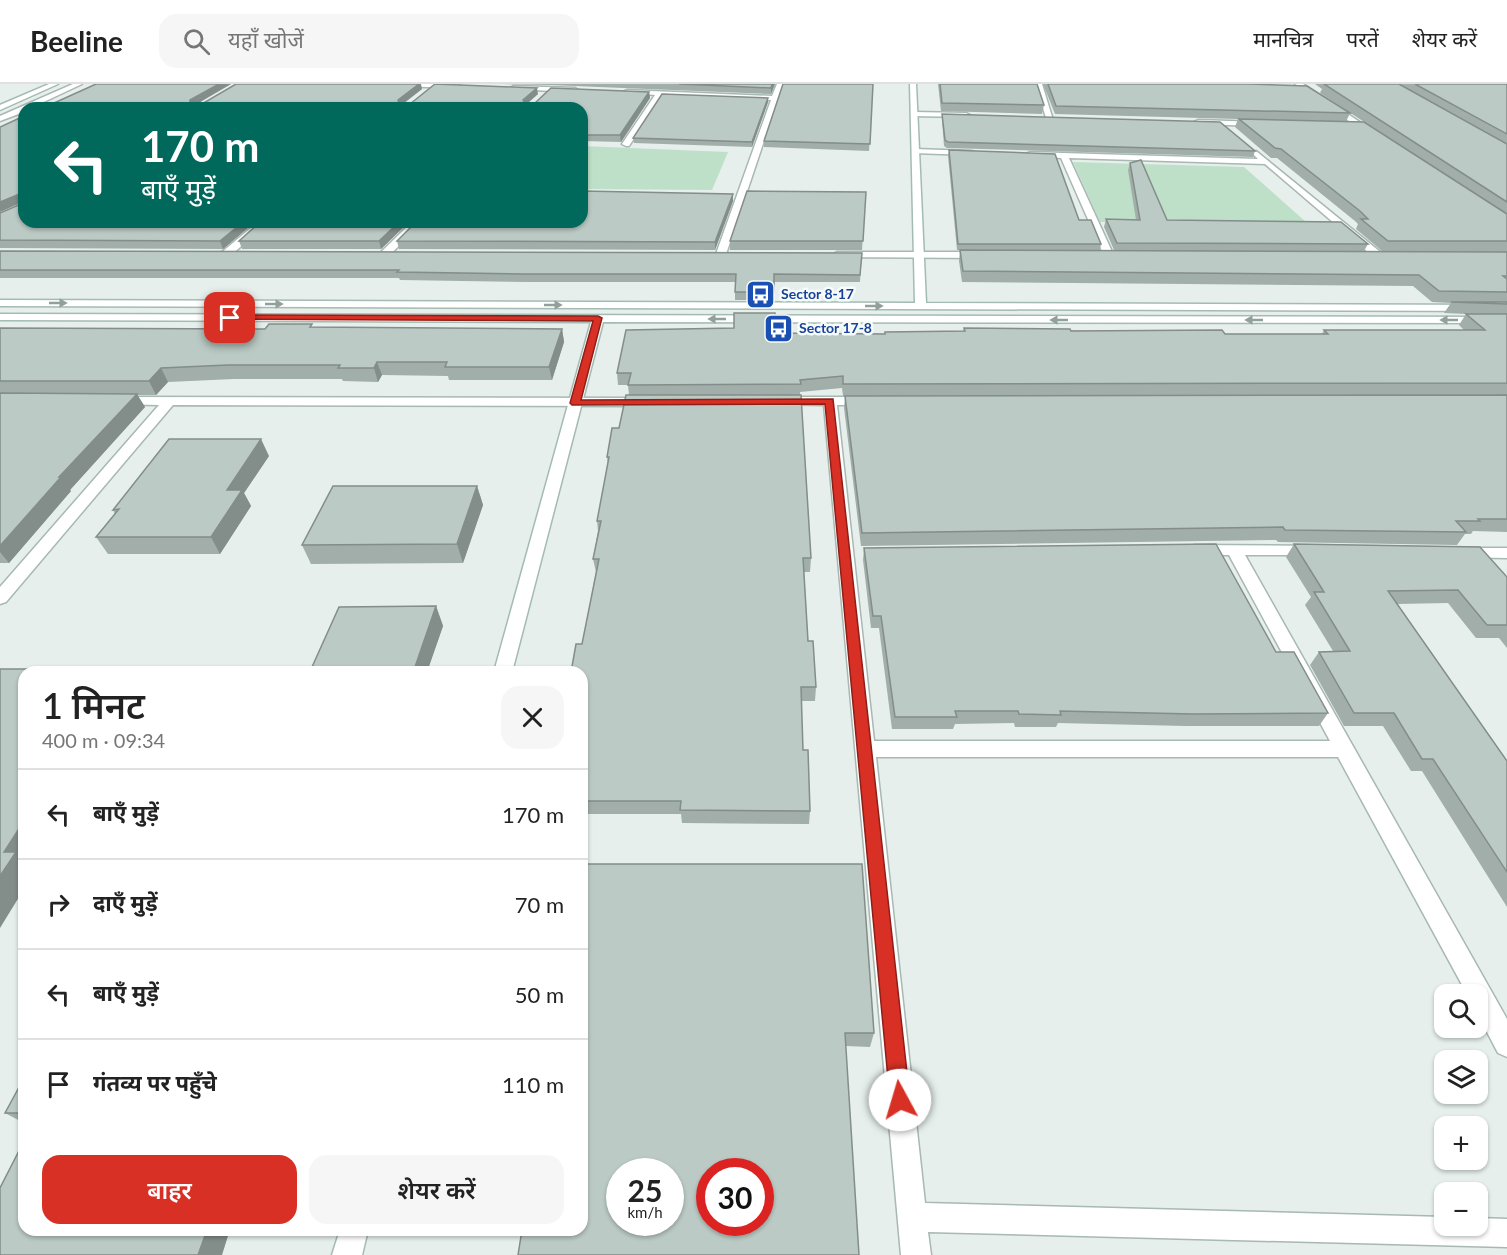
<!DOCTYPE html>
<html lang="hi">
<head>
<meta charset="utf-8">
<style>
	body { margin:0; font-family:Lato,"Noto Sans Devanagari",sans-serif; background:#f6f6f6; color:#222; height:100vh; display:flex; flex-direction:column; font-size:22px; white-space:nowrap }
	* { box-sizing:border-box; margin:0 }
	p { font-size:20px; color:#767676 }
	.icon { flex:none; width:33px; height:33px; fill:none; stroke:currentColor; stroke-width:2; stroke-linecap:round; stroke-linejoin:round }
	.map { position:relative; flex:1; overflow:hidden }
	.sheet { position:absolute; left:18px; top:582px; width:570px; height:570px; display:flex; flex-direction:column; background:#fff; border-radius:18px; box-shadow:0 2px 4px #0004 }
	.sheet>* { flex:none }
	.guide { position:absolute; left:18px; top:18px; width:570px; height:126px; border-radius:18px; box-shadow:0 2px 4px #0004; background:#00695c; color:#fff; overflow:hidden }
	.fabs { position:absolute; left:1434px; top:900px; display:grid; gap:12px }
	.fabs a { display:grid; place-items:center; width:54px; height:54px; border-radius:12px; background:#fff; box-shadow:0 2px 4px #0004; font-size:30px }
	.speed { position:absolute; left:606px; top:1074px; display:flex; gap:12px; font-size:30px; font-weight:700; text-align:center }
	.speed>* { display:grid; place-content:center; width:78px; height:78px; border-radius:50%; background:#fff; box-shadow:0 2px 4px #0004; line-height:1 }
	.speed small { font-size:15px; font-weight:400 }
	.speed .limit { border:9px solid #d22; background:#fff; color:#111 }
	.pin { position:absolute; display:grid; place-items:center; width:51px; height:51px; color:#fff; margin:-26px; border-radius:12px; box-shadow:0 3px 9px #0006 }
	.me { position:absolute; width:66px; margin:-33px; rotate:354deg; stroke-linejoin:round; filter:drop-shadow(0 0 4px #0008) }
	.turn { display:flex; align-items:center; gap:21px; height:126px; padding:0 24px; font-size:27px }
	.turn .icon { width:78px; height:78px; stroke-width:2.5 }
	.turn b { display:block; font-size:42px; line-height:51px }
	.round { display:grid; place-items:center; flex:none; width:63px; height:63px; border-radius:18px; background:#f6f6f6 }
	.head { display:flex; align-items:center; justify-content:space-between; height:102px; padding:0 24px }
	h1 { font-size:36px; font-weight:600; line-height:45px }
	.primary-button { display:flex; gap:12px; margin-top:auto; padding:12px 24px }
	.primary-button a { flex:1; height:69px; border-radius:18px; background:#d93025; color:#fff; font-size:24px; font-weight:600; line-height:69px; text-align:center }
	.primary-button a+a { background:#f6f6f6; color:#222 }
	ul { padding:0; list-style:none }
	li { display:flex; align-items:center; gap:18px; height:90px; padding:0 24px; border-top:2px solid #e0e0e0 }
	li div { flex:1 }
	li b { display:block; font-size:22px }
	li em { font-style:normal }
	header { display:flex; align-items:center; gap:36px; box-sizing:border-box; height:84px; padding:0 30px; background:#fff; border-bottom:2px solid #e0e0e0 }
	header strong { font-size:28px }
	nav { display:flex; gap:33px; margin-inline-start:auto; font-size:21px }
	.search { width:420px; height:54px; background:#f6f6f6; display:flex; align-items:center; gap:15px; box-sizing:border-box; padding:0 21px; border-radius:18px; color:#767676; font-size:22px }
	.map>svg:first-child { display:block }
	.green { fill:#bfe0c8 }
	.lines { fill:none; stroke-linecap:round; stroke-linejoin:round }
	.street-casing { stroke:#a8b8b2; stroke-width:3 }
	.secondary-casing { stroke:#a4bbb3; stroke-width:3 }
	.street { fill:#fff; fill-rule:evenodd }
	.secondary { fill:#fff; fill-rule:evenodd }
	.wall { fill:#a1aea9 }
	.shaded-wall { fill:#838d89 }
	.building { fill:#bbcac4; stroke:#838d89; stroke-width:1.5; fill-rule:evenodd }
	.oneway { fill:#92a09c }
	.route { fill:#d93025; stroke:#8d1f18; stroke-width:1.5 }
	.labels { text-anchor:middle; stroke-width:5; stroke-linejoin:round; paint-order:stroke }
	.far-transit-label { font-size:14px; font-weight:bold; fill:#164399; stroke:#f7fbf9; text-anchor:start }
</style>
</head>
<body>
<header>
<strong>Beeline</strong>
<div class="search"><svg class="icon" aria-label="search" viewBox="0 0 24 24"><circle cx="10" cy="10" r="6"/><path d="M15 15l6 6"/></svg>यहाँ खोजें</div>
<nav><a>मानचित्र</a><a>परतें</a><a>शेयर करें</a></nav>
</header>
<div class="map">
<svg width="1507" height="1171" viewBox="0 0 1507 1171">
	<rect width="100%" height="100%" fill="#e6efeb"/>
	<g class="green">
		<polygon points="582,62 728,68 712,106 582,105"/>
		<polygon points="1073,78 1244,83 1306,138 1100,138"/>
	</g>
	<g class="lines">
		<defs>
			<g id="street">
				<polygon points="73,0 82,0 31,24 24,24 24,28 0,37 0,32"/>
				<polygon points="392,0 458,0 461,2 458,4 395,2"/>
				<polygon points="777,0 783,0 726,170 717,172 716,170 771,16 662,12 629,62 626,62 622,60 655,11 623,8 627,6 772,12"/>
				<polygon points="1036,0 1042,0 1053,36 1046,34"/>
				<polygon points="1295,0 1303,0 1379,51 1372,53"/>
				<polygon points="513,2 575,4 578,6 575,8 511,5"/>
				<polygon points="914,28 966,29 970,31 966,33 911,32"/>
				<polygon points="1198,36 1260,38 1264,40 1260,42 1195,40 1194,38"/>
				<polygon points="915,65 972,67 976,69 972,71 912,69 912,65"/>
				<polygon points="1256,67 1384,171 1384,175 1376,175 1265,80 1069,74 1114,172 1105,174 1061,74 1030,72 1026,70 1030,68 1258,75 1252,69"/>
				<polygon points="258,138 269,138 230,172 222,172 222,168"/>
				<polygon points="412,138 422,138 388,173 380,173 380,169"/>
				<polygon points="837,168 983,168 988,171 983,174 833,173 832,171"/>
				<polygon points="117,313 647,314 653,318 647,322 173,321 6,518 0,520 0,503 159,321 112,320 111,317"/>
				<polygon points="777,313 869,313 875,317 869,321 837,321 874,657 1330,657 1229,471 1194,471 1186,466 1194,461 1319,462 1321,466 1313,471 1245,471 1507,935 1507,973 1498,969 1478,931 1478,910 1467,910 1338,673 876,673 925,1119 1444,1133 1444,1142 1478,1142 1478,1134 1507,1135 1507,1163 928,1148 931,1171 901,1171 824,321 772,320 771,317"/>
				<polygon points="1461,464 1507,464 1507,474 1455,473 1453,469"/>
			</g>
			<g id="secondary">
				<polygon points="49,0 58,0 0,26 0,21"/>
				<polygon points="910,0 916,0 926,219 1507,221 1507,227 0,222 0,216 915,219"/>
				<polygon points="0,230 1507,233 1507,239 603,238 512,588 494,588 591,238 0,236"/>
				<polygon points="340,1146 368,1146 362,1171 332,1171"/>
			</g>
		</defs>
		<use href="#street" class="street-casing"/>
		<use href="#secondary" class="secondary-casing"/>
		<use href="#street" class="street"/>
		<use href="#secondary" class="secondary"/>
	</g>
	<g class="wall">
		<polygon points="96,0 231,0 197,20 202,20 422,5 403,20 538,10 527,20 649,8 650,14 621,58 582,57 582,24 43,24"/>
		<polygon points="500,0 775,0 771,10 550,1"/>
		<polygon points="873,0 869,67 764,63 764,57"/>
		<polygon points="938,0 1037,0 1044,21 1042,30 941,27"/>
		<polygon points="1043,0 1248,0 1350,29 1346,38 1384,51 1320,9 1322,5 1315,0 1507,0 1507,311 843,312 842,304 800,308 811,474 810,488 804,488 808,557 816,603 815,617 801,617 803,666 810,727 809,740 682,739 681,730 582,730 582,560 596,488 593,475 598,447 597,437 608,380 607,373 619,344 629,311 628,301 618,301 617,289 776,249 884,250 885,248 963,247 964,244 1225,250 1322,250 1324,246 1464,246 1459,241 1466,230 1444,229 1451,219 1432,218 1413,202 962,198 959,177 960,166 957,166 948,72 949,66 1079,136 1101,160 1100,166 1114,166 1104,143 1106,135 1136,136 1128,86 1130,79 1167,136 1368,160 1364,167 1382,167 1356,145 1358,140 1355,137 1277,74 1271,74 1235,43 1238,35 1055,30"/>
		<polygon points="768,14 768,18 752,63 634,59 633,54"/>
		<polygon points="942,30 1255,67 1253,73 947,64 944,62 942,35"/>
		<polygon points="24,32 24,138 255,138 223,165 0,164 0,129 21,120 21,119 0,128"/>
		<polygon points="866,108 862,166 730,166 730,157"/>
		<polygon points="733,110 733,117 715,166 399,165 397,157"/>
		<polygon points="409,138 381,165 242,165 239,157"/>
		<polygon points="0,167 862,169 860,198 774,198 774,216 735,216 735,198 525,198 400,196 399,194 0,194"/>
		<polygon points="313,243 562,245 564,258 552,296 449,296 448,292 382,291 378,298 343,297 342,295 234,295 168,298 156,311 137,311 145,323 70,406 71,407 9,479 0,479 0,244 265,245"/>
		<polygon points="1507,311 1507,448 1473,447 1471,450 1465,450 1457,461 1278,458 1276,456 861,462 844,324 845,312"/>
		<polygon points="269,372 244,409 251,422 220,470 108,470 96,453 115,430 113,426"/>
		<polygon points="477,402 483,421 463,479 311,480 302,461"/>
		<polygon points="1294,460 1507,493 1507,564 1499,554 1476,554 1448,519 1397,520 1507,677 1507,823 1422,687 1411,687 1383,642 1344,642 1310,581 1319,568 1333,567 1305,521 1311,513 1286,473"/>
		<polygon points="864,464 1276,568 1328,629 1319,642 1186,642 1058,639 1056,643 1015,643 1014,639 955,640 953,645 892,645 879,544 871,544 863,476"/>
		<polygon points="436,522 443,542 427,588 314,588 312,583"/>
		<polygon points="582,780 874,949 870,963 846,962"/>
		<polygon points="24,994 24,1039 5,1029"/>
	</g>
	<g class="shaded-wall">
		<polygon points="219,0 231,0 193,22 190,19 190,16"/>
		<polygon points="419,0 421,0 422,5 400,22 398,16"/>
		<polygon points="772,0 775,0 771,10 771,4"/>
		<polygon points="537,4 538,10 524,22 523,16"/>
		<polygon points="649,8 650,14 621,58 620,51"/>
		<polygon points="768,14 768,18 752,63 752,58"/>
		<polygon points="22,109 24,117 0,128 0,118"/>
		<polygon points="733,110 733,117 715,166 715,158"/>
		<polygon points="243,138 255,138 223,165 220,157"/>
		<polygon points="399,138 409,138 381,165 379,157"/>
		<polygon points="562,245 564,258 552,296 549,283"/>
		<polygon points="377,278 382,291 378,298 374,284"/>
		<polygon points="161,284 168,298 156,311 149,297"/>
		<polygon points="137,310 145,323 70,406 71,407 9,479 0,468 0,462 59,393"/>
		<polygon points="261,355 269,372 244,409 251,422 220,470 211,453 227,406"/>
		<polygon points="477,402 483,421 463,479 457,460"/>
		<polygon points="436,522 443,542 427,588 417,588 415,583"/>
		<polygon points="24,737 24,805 0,844 0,792 4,768"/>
		<polygon points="201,1146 217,1146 216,1147 228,1152 222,1171 198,1171"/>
	</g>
	<g class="building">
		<polygon points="96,0 219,0 190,16 190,19 202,20 236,0 419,0 398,16 399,20 410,20 435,0 537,4 523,16 525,20 535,19 551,4 649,8 620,51 582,51 582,24 43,24"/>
		<polygon points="679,0 772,0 771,4"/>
		<polygon points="783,0 873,0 870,60 764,57"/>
		<polygon points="940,0 1037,0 1044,21 942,19"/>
		<polygon points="1048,0 1248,0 1307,2 1350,29 1056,22"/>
		<polygon points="1324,0 1399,0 1507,60 1507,118"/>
		<polygon points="1415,0 1506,0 1507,1 1507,50"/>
		<polygon points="662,10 768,14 752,58 633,54"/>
		<polygon points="942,30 1220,38 1255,67 948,58 945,56"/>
		<polygon points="24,32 24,138 243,138 220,157 0,156 0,129 21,120 22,109 0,118 0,43"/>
		<polygon points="1239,35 1364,38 1507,130 1507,157 1388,157 1361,135 1368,135 1360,127 1281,65 1275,64"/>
		<polygon points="949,66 1055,70 1079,136 1091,136 1101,160 958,160"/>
		<polygon points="1141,76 1167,136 1341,138 1368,160 1117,159 1106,135 1140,136 1130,79"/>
		<polygon points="582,107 733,110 715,158 397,157 416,138 582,138"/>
		<polygon points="747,107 866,108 863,157 730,157"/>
		<polygon points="260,138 399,138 379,157 239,157"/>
		<polygon points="960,166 1507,168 1507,192 1503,192 1507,195 1507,208 1439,207 1419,191 963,187"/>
		<polygon points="0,167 862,169 860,191 774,190 774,208 735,208 736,190 524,190 397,188 399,186 0,186"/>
		<polygon points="1451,218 1507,218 1507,220"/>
		<polygon points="734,229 775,229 776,249 885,250 885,248 965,247 964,244 1070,245 1071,247 1222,246 1225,250 1328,250 1324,246 1485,246 1466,230 1507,230 1507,299 843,300 843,292 800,296 801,300 628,301 631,289 617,289 626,246 734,244"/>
		<polygon points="269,240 312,240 310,243 562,245 549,283 445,283 447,278 377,278 374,284 338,284 340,281 228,281 161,284 149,297 0,297 0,244 265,245"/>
		<polygon points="0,309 137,310 59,393 61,393 0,462"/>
		<polygon points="626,311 801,311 811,474 803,474 808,557 813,557 816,603 801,603 803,666 808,666 810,727 680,726 681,717 582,717 582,588 571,588 576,560 582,560 599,475 593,475 601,437 597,437 609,373 607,373 612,344 619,344"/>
		<polygon points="1507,311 1507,435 1478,435 1480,437 1456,437 1466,448 1285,446 1283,443 862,449 845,312"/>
		<polygon points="169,355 261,355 227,406 242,406 211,453 96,453 119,425 113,426"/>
		<polygon points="333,402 477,402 457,460 302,461"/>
		<polygon points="1216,460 1276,568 1294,568 1328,629 1193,630 1060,627 1061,631 1019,630 1018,627 955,627 957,633 895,633 881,532 873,532 864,464"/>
		<polygon points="1294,460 1480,463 1507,493 1507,541 1487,541 1458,506 1388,507 1507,677 1507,788 1433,675 1422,675 1394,629 1354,629 1319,568 1350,567 1314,508 1324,508"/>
		<polygon points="436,522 415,583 312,583 339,523"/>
		<polygon points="0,585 160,585 158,588 24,588 24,737 4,768 16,768 0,792"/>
		<path d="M582 780H862L874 949H845L859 1171H518L522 1146H582ZM620 1088H670V1138H620ZM710 1088H760V1138H710Z"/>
		<polygon points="24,994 24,1029 5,1029"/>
		<polygon points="24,1057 24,1146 207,1146 198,1171 0,1171 0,1104"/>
	</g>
	<defs><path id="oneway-solid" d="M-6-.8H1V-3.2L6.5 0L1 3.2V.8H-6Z" transform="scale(1.5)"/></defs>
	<g class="oneway">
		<use href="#oneway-solid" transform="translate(58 219)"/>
		<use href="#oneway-solid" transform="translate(274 220)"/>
		<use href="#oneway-solid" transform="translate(553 221)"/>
		<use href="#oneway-solid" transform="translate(874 222)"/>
		<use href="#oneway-solid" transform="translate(717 235) rotate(-180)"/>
		<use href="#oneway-solid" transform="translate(1059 236) rotate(-180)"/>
		<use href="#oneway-solid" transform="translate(1254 236) rotate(-180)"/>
		<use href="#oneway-solid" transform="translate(1449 236) rotate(-180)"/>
	</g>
	<polygon class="route" points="230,231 598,232 602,234 581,316 833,315 910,1016 907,1023 900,1026 893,1023 890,1016 825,320 572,321 570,319 593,237 226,235 225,234"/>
	<defs>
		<symbol id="bus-square" viewBox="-11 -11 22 22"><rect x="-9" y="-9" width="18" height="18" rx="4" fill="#1a4fb4" stroke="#f7fbf9"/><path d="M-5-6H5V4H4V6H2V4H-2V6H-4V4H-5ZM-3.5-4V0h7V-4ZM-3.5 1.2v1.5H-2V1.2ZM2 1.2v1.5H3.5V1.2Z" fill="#fff"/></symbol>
	</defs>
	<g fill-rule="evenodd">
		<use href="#bus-square" x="744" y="194" width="33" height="33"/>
		<use href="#bus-square" x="762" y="228" width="33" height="33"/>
	</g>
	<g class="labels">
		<g class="far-transit-label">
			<text x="781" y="215">Sector 8-17</text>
			<text x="799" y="249">Sector 17-8</text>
		</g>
	</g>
</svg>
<div class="fabs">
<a><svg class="icon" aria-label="search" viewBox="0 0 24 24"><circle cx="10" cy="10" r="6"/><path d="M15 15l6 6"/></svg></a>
<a><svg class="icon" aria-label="layers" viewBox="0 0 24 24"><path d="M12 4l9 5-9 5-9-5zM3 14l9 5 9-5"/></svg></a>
<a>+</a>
<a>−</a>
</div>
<div class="speed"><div>25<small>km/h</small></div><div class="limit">30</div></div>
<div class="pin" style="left:230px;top:234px;background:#d93025"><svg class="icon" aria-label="arrive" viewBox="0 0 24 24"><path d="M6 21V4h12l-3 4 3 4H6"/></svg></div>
<svg class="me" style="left:900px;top:1016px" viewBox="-20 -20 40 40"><circle r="19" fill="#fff"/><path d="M0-13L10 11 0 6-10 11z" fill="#d93025"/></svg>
<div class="guide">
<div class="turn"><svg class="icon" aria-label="left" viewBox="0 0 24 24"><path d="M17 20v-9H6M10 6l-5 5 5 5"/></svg><div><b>170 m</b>बाएँ मुड़ें</div></div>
</div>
<section class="sheet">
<div class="head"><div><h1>1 मिनट</h1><p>400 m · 09:34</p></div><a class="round"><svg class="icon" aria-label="close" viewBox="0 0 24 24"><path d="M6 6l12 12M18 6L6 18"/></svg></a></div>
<ul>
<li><svg class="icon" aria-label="left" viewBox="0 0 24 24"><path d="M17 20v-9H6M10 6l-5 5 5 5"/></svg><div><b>बाएँ मुड़ें</b></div><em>170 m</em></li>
<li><svg class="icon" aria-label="right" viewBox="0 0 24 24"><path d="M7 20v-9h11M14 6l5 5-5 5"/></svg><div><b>दाएँ मुड़ें</b></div><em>70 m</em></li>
<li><svg class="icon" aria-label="left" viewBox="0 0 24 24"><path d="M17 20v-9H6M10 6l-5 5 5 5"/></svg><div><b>बाएँ मुड़ें</b></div><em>50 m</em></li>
<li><svg class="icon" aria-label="arrive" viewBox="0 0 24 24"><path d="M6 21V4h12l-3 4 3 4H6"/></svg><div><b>गंतव्य पर पहुँचे</b></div><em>110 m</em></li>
</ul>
<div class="primary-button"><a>बाहर</a><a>शेयर करें</a></div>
</section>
</div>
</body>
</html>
